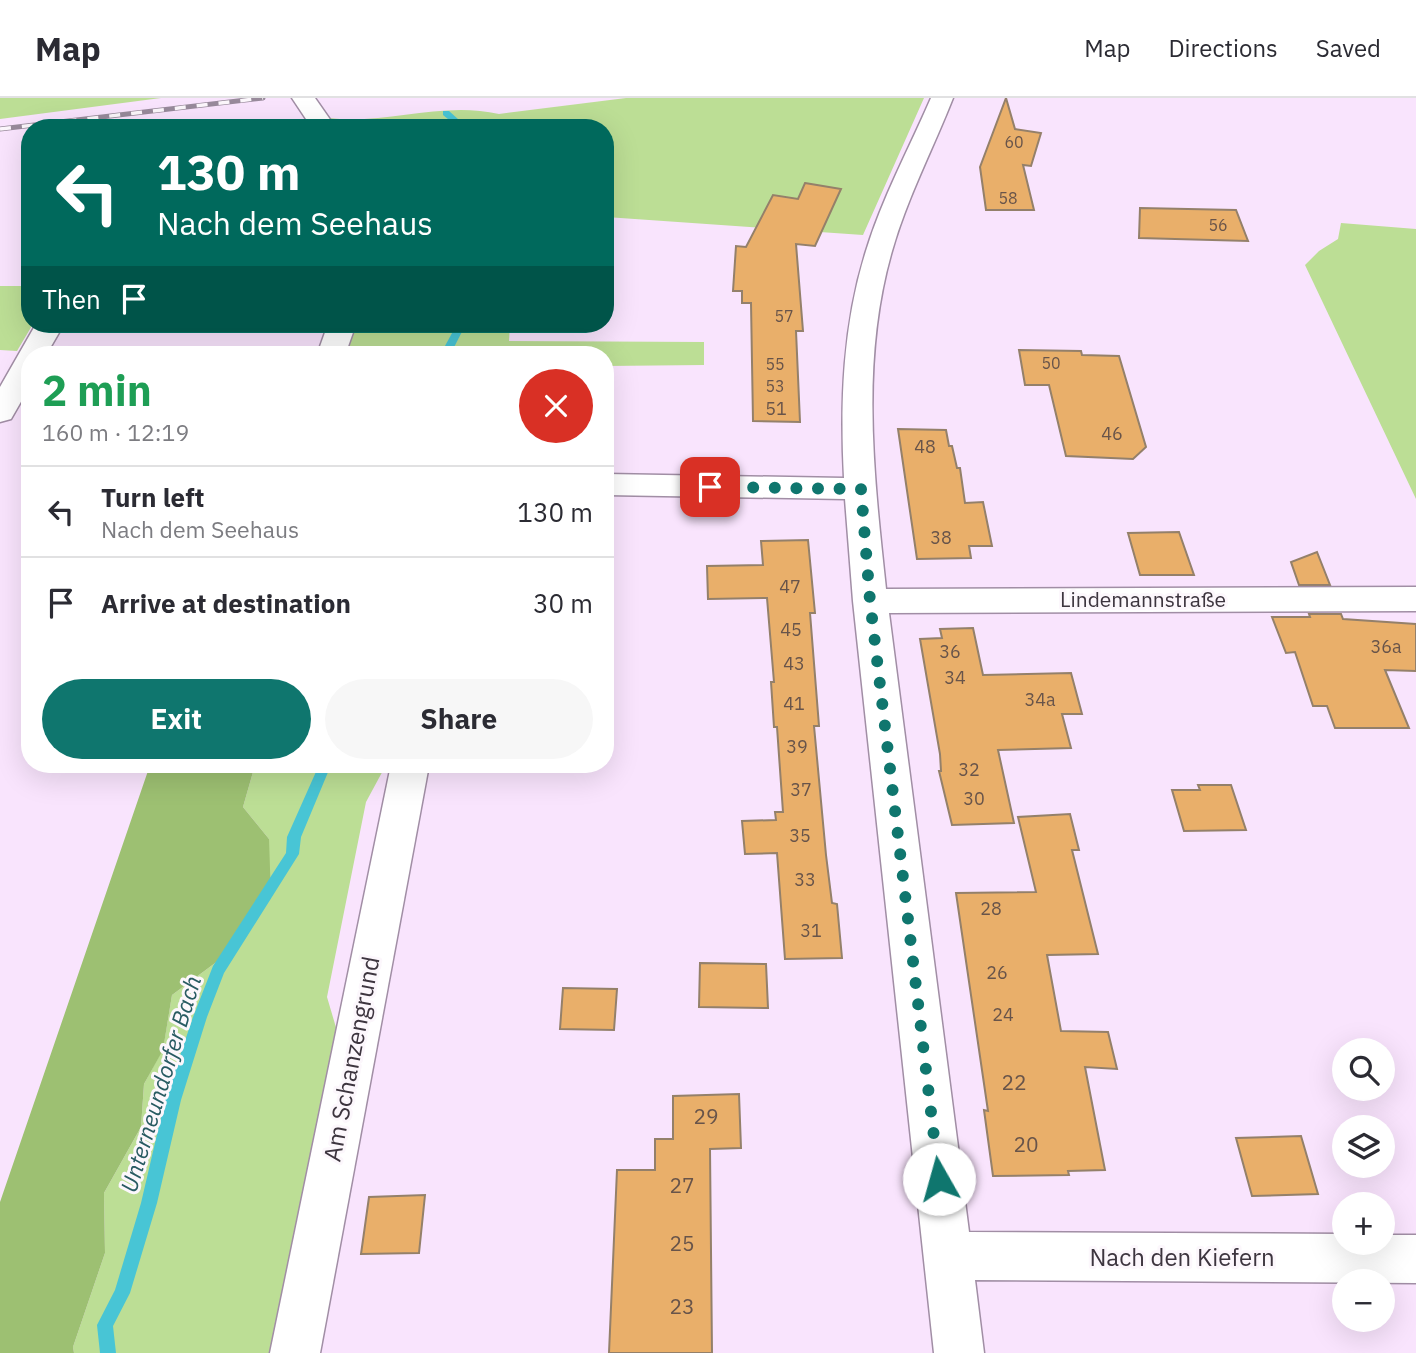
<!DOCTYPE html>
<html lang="en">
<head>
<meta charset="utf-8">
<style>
	body { margin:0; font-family:"IBM Plex Sans",sans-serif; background:#f7f7f7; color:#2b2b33; height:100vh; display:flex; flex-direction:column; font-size:26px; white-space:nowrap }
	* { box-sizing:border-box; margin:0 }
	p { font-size:23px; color:#7c7c81 }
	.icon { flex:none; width:38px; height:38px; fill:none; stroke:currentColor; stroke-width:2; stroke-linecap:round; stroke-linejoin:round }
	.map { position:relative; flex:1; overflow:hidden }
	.drawer { position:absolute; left:21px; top:248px; width:593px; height:427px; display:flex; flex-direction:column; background:#fff; border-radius:28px; box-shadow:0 7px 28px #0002 }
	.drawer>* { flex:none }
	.hud { position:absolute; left:21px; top:21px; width:593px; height:214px; border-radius:28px; box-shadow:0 7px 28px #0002; background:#00695c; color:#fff; overflow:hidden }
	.controls { position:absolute; left:1332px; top:940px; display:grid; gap:14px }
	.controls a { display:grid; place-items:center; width:63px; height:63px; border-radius:50%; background:#fff; box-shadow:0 7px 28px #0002; font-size:35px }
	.pin { position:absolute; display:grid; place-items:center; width:60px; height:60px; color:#fff; margin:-30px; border-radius:14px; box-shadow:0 4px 10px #0006 }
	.me { position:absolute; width:77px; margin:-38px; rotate:353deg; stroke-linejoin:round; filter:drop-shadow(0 0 5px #0008) }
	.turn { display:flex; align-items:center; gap:24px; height:147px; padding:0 21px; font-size:32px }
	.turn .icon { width:91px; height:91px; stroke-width:2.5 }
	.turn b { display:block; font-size:49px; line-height:60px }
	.then { display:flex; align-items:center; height:66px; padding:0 21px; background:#0003; gap:14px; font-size:26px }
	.round { display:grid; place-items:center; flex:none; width:74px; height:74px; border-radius:37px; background:#f7f7f7 }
	.summary { display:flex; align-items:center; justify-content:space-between; height:119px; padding:0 21px }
	h1 { font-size:42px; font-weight:700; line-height:52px; color:#1e9e55 }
	.cta { display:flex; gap:14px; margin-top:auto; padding:14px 21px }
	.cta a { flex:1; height:80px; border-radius:42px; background:#0f766e; color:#fff; font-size:28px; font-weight:700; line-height:80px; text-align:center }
	.cta a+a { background:#f7f7f7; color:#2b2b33 }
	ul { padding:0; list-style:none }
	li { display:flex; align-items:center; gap:21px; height:91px; padding:0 21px; border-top:2px solid #e1e1e2 }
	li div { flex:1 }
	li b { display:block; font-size:26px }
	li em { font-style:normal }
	header { display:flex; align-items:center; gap:42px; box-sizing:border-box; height:98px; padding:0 35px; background:#fff; border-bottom:2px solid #e1e1e2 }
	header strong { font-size:33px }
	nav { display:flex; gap:38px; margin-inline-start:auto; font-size:24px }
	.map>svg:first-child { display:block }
	.green { fill:#bcde95 }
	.forest { fill:#9dc072 }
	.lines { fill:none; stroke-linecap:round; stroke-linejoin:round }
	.stream { fill:#48c5d5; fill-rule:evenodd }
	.building { fill:#e9af6a; stroke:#94806a; stroke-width:2 }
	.street-casing { stroke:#a18ea5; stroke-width:3 }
	.street { fill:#fff; fill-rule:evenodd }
	.rail-casing { stroke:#988a9b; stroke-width:5 }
	.rail { stroke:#fcf7fc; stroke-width:3.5; stroke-dasharray:11; stroke-linecap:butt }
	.route { stroke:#0f766e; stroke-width:12; stroke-dasharray:0 21.6 }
	.labels { text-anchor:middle; stroke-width:6; stroke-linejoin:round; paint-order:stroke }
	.far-number-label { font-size:16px; fill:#68544a }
	.number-label { font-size:18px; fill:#68544a }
	.street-label { font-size:21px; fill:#3d353f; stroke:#fcf7fc }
	.near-number-label { font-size:21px; fill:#68544a }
	.water-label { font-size:23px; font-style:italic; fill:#285b62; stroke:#fcf7fc }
	.near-street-label { font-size:24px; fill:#3d353f; stroke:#fcf7fc }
</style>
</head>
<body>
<header>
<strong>Map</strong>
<nav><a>Map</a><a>Directions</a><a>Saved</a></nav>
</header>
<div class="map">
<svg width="1416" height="1255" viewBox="0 0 1416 1255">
	<rect width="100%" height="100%" fill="#f9e4fd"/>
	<g class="green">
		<polygon points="0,0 161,0 0,21"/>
		<path d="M626 0H924L863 137 606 119V30H333L322 19C380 29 440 2 499 16Z"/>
		<polygon points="1341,125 1416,131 1416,401 1305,167 1319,153 1338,141"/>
		<polygon points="0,188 30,188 30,226 33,226 17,253 0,252"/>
		<polygon points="350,226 510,226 509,243 704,244 704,267 606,268 606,257 338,257"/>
		<polygon points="255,667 386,667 366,704 327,899 340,943 275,1255 74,1255 73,1249 105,1155 104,1095 141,1029 144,986 163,951 172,897 234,851 269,741 243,709"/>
	</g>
	<polygon class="forest" points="150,667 255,667 243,709 269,741 271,800 234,851 172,897 163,952 144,986 141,1029 104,1095 105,1155 73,1249 74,1255 0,1255 0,1104"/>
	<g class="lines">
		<g class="stream">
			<polygon points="443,13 449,13 468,30 459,30 443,17"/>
			<polygon points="457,226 466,226 450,257 440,257"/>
			<polygon points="319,667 331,667 301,739 299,756 224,875 207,919 181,1002 157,1105 130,1195 113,1228 116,1255 100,1255 97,1227 115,1192 141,1105 165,1002 193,919 213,868 286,755 287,739"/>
		</g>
	</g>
	<g class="building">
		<polygon points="1006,0 1015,31 1041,35 1031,68 1023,67 1034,112 986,112 980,69"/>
		<polygon points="805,85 841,91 815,148 796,146 803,233 796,233 800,324 753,323 751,205 742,205 742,193 733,193 736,148 746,149 773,97 798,101"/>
		<polygon points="1140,110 1236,112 1248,143 1139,140"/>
		<polygon points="1019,252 1081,253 1082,257 1119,258 1146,349 1133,361 1066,358 1049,287 1025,287"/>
		<polygon points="898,331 946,332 949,348 952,348 957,370 960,370 965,405 983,404 992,448 969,448 971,460 917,461"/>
		<polygon points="1179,434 1194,477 1140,477 1128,435"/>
		<polygon points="808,442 815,515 810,515 819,628 814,628 826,757 832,805 837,806 842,860 785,861 777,755 745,756 742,723 776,722 775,714 783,714 777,629 774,629 771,584 774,584 767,500 708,501 707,468 763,467 761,443"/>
		<polygon points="1317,454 1330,487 1299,487 1291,464"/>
		<polygon points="1309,516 1341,516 1343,521 1416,526 1416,573 1385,572 1409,630 1335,630 1327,608 1313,608 1295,554 1286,555 1272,519 1310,519"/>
		<polygon points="973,530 983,577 1071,575 1082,616 1062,616 1071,650 998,652 1014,725 952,727 939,673 941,673 940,656 920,541 942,540 940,531"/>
		<polygon points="1198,687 1231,687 1246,732 1184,733 1172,692 1200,692"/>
		<polygon points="1070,716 1079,752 1072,752 1098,856 1047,857 1061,933 1108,934 1117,971 1085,969 1105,1072 1068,1073 1069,1077 993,1078 984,1012 988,1013 956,795 1036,794 1018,719"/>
		<polygon points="700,865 766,866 768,910 699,909"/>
		<polygon points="563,890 617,891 614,932 560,931"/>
		<polygon points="739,996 741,1050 710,1051 712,1255 609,1255 617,1072 655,1072 655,1041 673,1041 673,998"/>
		<polygon points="1301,1038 1318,1096 1252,1098 1236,1040"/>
		<polygon points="425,1097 419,1155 361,1156 369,1099"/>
	</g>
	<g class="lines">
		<defs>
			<g id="street">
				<polygon points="292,0 315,0 336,30 312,30"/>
				<path d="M931 0H953C933 51 907 100 892 153 860 263 874 379 886 491L1416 489V513L889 515 969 1134 1344 1136V1144H1382V1137H1416V1185L975 1182 984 1255H934L853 503 845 401 606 397V376L844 380C840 304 843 226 866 153 882 100 909 51 931 0Z"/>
				<polygon points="36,226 64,226 46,257 30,257 30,288 11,321 0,324 0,289"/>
				<polygon points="328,226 356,226 345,257 317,257"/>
				<polygon points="391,667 429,667 320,1255 270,1255"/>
			</g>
		</defs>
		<use href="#street" class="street-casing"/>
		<use href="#street" class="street"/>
		<defs>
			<polyline id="rail" points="0,31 263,0"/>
		</defs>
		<use href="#rail" class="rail-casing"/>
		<use href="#rail" class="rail"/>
	</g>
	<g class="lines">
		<polyline class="route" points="710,389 861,391 870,503 939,1081"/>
	</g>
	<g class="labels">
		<g class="far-number-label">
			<text x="1014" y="50">60</text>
			<text x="1008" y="106">58</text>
			<text x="1218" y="133">56</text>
			<text x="784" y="224">57</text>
			<text x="1051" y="271">50</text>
			<text x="775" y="272">55</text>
			<text x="775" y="294">53</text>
		</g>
		<g class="number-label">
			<text x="776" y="317">51</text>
			<text x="1112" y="342">46</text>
			<text x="925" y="355">48</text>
			<text x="941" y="446">38</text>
			<text x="790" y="495">47</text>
			<text x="791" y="538">45</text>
			<text x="1386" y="555">36a</text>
			<text x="950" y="560">36</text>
			<text x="794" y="572">43</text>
			<text x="955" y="586">34</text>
			<text x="1040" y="608">34a</text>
			<text x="794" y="612">41</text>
			<text x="797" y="655">39</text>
			<text x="969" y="678">32</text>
			<text x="801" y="698">37</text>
			<text x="974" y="707">30</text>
			<text x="800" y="744">35</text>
			<text x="805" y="788">33</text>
			<text x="991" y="817">28</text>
			<text x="811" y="839">31</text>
			<text x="997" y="881">26</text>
			<text x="1003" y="923">24</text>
		</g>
		<g class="street-label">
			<text x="1143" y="509">Lindemannstraße</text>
		</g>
		<g class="near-number-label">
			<text x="1014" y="992">22</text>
			<text x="706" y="1026">29</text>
			<text x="1026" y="1054">20</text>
			<text x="682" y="1095">27</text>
			<text x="682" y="1153">25</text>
			<text x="682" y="1216">23</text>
		</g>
		<g class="water-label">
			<text transform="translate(161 986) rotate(-73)" y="8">Unterneundorfer Bach</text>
		</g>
		<g class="near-street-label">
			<text transform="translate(352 961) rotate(-79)" y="8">Am Schanzengrund</text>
			<text x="1182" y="1168">Nach den Kiefern</text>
		</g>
	</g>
</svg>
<div class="controls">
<a><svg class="icon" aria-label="search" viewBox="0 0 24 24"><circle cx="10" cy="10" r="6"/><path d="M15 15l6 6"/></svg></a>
<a><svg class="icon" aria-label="layers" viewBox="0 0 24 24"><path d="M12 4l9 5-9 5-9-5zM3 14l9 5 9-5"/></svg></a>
<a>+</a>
<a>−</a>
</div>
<div class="pin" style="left:710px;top:389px;background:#d93025"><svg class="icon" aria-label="arrive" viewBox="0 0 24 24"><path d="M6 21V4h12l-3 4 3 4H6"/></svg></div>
<svg class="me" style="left:939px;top:1081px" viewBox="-20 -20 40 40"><circle r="19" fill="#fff"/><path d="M0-13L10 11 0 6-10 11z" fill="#0f766e"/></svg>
<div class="hud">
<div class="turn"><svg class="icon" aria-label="left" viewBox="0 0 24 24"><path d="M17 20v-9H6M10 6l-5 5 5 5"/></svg><div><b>130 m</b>Nach dem Seehaus</div></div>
<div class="then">Then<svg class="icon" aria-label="arrive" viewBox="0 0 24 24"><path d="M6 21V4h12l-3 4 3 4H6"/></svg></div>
</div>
<section class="drawer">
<div class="summary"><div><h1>2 min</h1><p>160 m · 12:19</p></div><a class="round" style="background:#d93025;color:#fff"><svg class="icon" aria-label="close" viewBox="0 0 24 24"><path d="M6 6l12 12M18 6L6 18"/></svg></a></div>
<ul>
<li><svg class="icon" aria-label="left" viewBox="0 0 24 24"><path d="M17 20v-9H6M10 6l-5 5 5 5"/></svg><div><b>Turn left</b><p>Nach dem Seehaus</p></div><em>130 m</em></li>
<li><svg class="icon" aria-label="arrive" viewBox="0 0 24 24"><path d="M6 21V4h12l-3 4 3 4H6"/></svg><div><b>Arrive at destination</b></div><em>30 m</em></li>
</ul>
<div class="cta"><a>Exit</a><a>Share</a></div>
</section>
</div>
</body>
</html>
